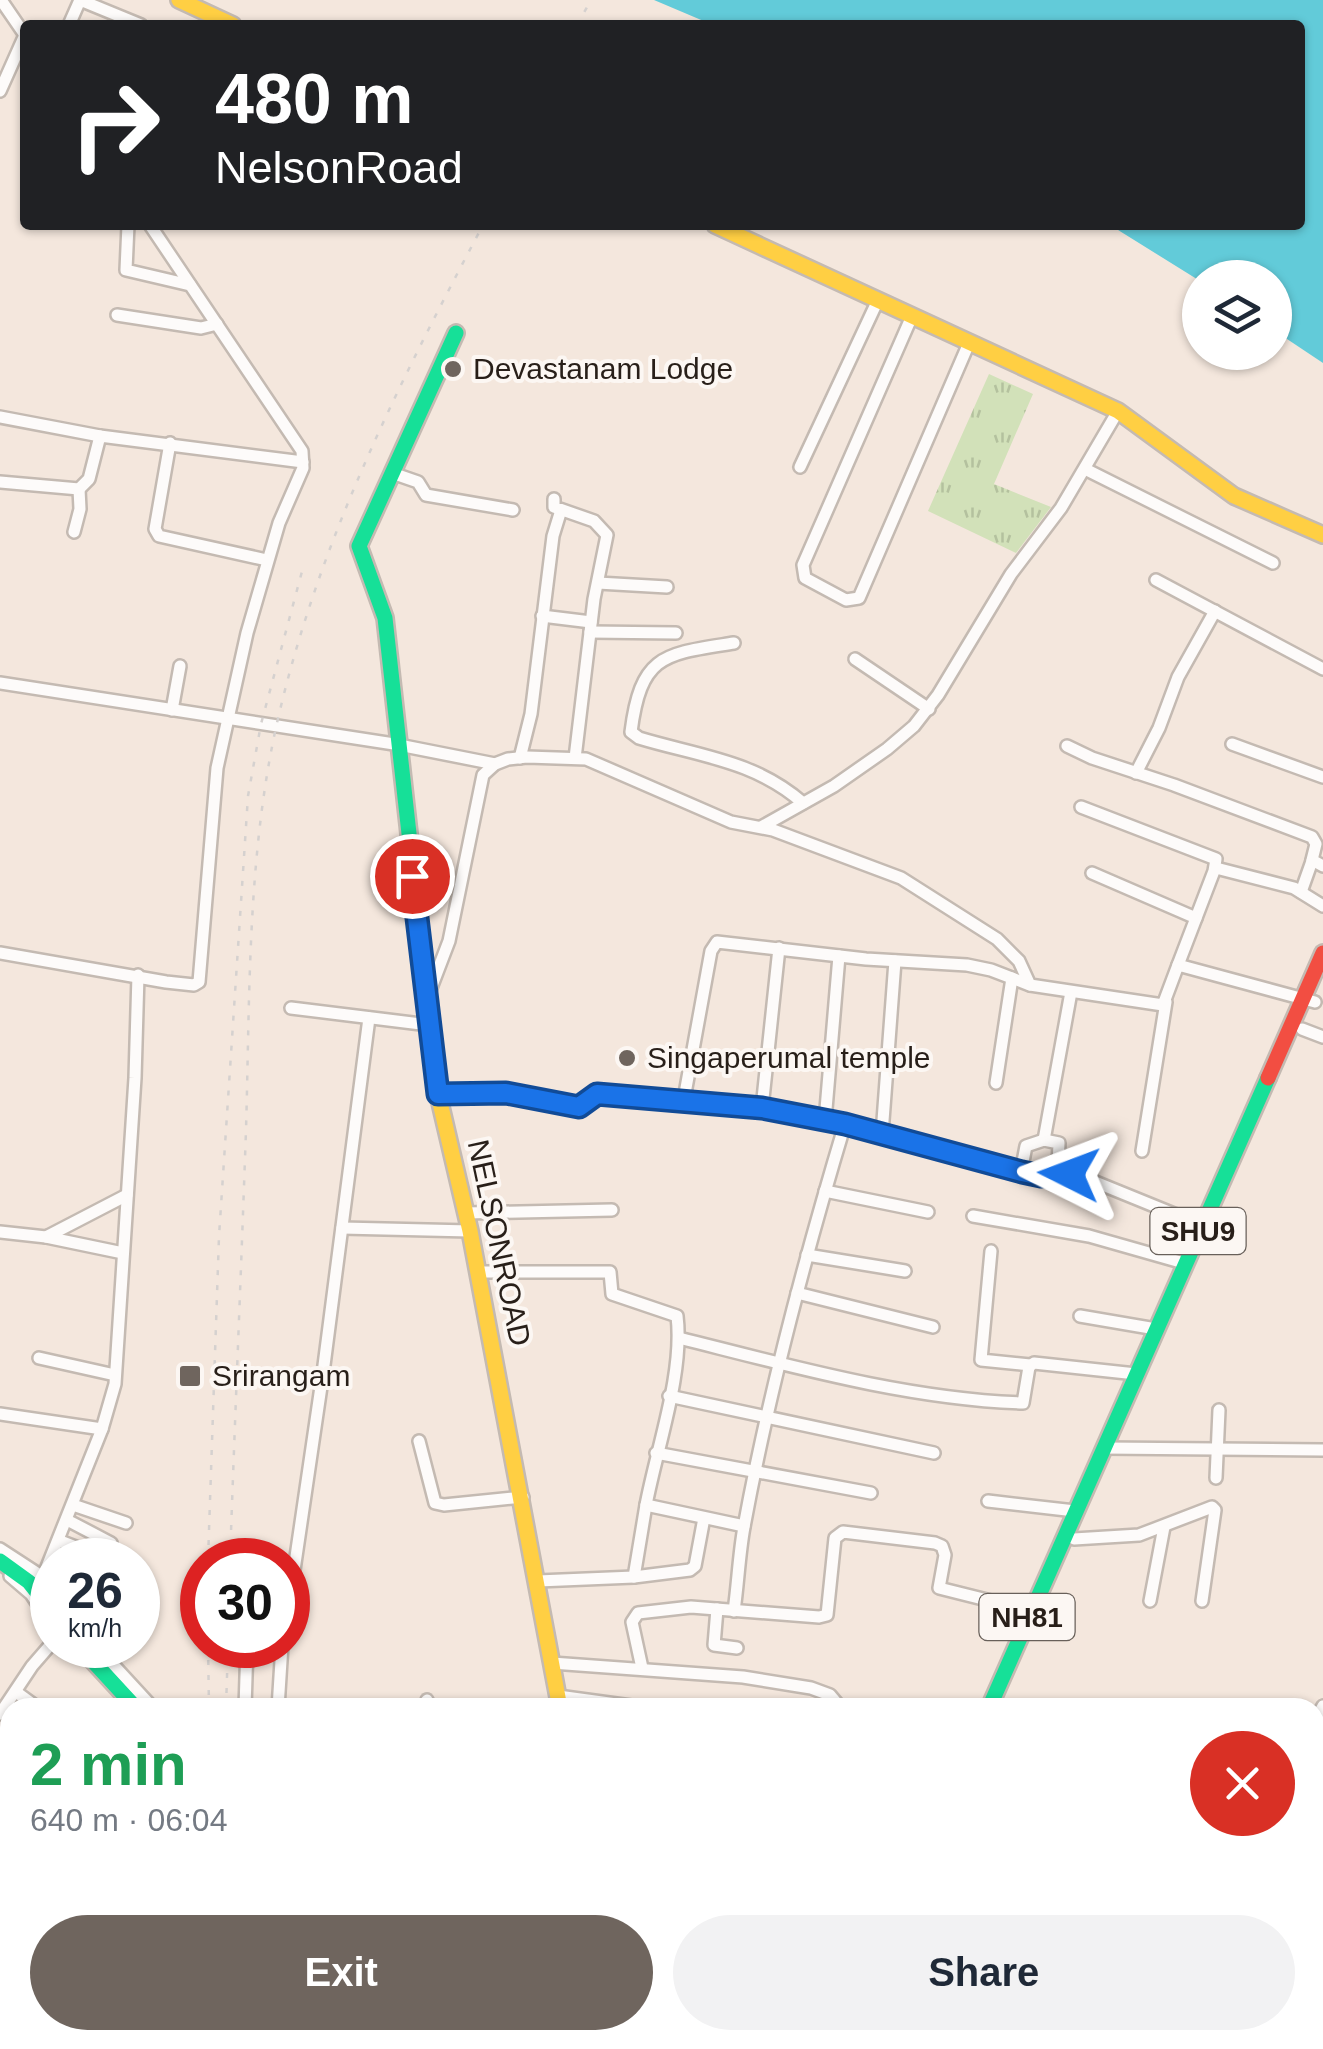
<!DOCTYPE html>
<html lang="en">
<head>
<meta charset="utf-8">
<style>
	body { margin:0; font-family:Helvetica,sans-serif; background:#f2f2f3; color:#1f2937; height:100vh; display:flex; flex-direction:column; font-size:38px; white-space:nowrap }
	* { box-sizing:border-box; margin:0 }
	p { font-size:32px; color:#747a83 }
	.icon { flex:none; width:55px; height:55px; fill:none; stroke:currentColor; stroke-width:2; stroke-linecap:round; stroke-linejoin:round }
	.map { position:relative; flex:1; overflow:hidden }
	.details { position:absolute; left:0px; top:1698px; width:1325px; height:352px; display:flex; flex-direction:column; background:#fff; border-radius:30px 30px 0 0; box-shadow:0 2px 8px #0004 }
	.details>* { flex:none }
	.banner { position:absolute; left:20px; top:20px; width:1285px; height:210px; border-radius:10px; box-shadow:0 2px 8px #0004; background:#202124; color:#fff; overflow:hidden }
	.controls { position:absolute; left:1182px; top:260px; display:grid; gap:20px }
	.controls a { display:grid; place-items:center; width:110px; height:110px; border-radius:50%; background:#fff; box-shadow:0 2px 8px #0004; font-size:50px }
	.speed { position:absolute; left:30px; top:1538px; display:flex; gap:20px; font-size:50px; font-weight:700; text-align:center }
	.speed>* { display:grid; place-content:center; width:130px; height:130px; border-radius:50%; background:#fff; box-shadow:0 2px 8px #0004; line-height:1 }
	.speed small { font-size:25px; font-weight:400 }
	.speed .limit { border:15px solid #d22; background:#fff; color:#111 }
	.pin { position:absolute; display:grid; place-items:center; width:85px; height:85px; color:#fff; margin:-42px; border:5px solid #fff; border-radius:50%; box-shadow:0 2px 10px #0007 }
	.me { position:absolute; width:110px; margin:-55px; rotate:273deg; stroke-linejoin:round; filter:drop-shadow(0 0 8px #0008) }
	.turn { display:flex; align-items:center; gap:35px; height:210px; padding:0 30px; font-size:45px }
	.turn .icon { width:130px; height:130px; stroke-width:2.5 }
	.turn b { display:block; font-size:70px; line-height:85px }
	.round { display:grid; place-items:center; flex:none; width:105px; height:105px; border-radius:52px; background:#f2f2f3 }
	.summary { display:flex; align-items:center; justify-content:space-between; height:170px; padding:0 30px }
	h1 { font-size:60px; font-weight:700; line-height:75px; color:#1e9e55 }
	.action { display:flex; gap:20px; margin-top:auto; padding:20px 30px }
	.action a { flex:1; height:115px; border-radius:60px; background:#6f655e; color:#fff; font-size:40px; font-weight:700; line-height:115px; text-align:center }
	.action a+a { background:#f2f2f3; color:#1f2937 }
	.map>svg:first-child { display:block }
	.grass { fill:url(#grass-tufts) }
	.water { fill:#62cbd9 }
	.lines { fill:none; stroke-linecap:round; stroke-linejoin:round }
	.street-casing { stroke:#c4bab2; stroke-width:16 }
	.fast-casing { stroke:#c4bab2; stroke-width:20 }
	.slow-casing { stroke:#c4bab2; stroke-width:20 }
	.jam-casing { stroke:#c4bab2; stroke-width:20 }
	.street { stroke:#fdfbfa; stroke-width:11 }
	.fast { stroke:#16e098; stroke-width:15 }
	.slow { stroke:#ffcf43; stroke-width:15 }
	.jam { stroke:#f24e42; stroke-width:15 }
	.rail { stroke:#d5d1cf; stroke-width:2.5; stroke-dasharray:5 10; stroke-linecap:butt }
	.route-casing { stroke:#114b97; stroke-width:25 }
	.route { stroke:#1a73e8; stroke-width:18 }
	.poi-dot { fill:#6f655e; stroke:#fcf7f3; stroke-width:4 }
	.labels { text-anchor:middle; stroke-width:8; stroke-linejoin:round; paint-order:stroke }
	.shield { fill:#fcf7f3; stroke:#68605a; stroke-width:2.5 }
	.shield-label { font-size:28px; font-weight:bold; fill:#281f19 }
	.poi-label { font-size:30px; fill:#281f19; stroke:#fcf7f3; text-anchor:start }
	.street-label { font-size:30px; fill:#281f19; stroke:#fcf7f3 }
</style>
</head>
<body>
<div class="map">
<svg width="1323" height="2049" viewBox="0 0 1323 2049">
	<defs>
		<pattern id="grass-tufts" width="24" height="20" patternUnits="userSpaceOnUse" patternTransform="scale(2.5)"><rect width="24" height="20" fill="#d2e1b9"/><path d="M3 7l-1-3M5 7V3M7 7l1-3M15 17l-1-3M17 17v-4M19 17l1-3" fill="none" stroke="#b4c19e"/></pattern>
	</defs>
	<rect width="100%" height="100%" fill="#f4e7dd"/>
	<polygon class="grass" points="989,374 1033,394 994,484 1051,507 1016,553 928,511"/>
	<polygon class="water" points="654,0 1323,0 1323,363 1275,331 1275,278 1200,278 1200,281 1110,225 1300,225 1300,25 713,25"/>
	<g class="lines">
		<defs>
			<g id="street">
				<polyline points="1,0 25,35"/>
				<polyline points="69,25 80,0 141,25"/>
				<polyline points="0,91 25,35"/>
				<polyline points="128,225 126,270 190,285"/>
				<polyline points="117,315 201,328 217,324"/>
				<polyline points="912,316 803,565 805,578 846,600 859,598 969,343"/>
				<polyline points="0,417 100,436"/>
				<polyline points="170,443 155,529 159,536 267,560"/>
				<polyline points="800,467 878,300"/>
				<polyline points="1085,469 1273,563"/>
				<polyline points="392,473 418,482 426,495 513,510"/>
				<polyline points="0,482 79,489 89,479 100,436 303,462"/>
				<polyline points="554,499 554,507 594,521 607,535 594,599 575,758"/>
				<polyline points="74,532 80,509 79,489"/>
				<polyline points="1156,580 1323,669"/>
				<polyline points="598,583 667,587"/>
				<polyline points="542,616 591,622"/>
				<polyline points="590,632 676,633"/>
				<path d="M734 643C665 654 641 653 631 732L639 738C698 756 754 760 803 803"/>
				<polyline points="855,659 929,709"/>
				<polyline points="0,683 394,744 495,764"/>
				<polyline points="172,710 180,666"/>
				<polyline points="1232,744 1323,777"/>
				<polyline points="1067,746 1092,758 1174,785 1312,837 1316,844 1312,860 1323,866"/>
				<polyline points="520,758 531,714 553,536 561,510"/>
				<polyline points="1136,773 1159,728 1178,677 1215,611"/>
				<polyline points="1081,807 1216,859 1214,871 1178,965"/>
				<polyline points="761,827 834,786 887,749 914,726 938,695 1011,574 1061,508 1118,411"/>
				<polyline points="1216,868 1294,888 1323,906"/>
				<polyline points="1092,873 1196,918"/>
				<polyline points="1301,892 1312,861"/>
				<polyline points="0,953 166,982 194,985 199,982 217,768 247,633 279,523 303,468 302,451 150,225"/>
				<polyline points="428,996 449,941 483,775 495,764 508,759 527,757 586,759 731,822 773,830 901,878 997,939 1019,961 1030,985 1163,1005 1178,965 1315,1002"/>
				<polyline points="291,1008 429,1025"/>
				<polyline points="1302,1029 1323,1037"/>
				<polyline points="996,1083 1012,978"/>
				<polyline points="438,1094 506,1093 579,1107 597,1093 684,1099"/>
				<polyline points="762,1108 779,948"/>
				<polyline points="825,1121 839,956"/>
				<polyline points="845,1124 762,1108 684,1099 711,951 717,942 866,959 967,965 991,970 1030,985"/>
				<polyline points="882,1134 895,961"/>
				<polyline points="1044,1140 1071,992"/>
				<polyline points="1142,1151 1166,1002"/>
				<polyline points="1021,1172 1026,1146 1044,1140 1059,1143 1058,1165 1062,1175"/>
				<polyline points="825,1191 928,1212"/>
				<polyline points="466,1213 612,1210"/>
				<polyline points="973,1216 1089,1236 1184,1263"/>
				<polyline points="342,1228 470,1231"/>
				<polyline points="0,1232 46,1237 127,1195"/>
				<polyline points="46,1237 123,1253"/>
				<polyline points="991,1251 981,1360 1030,1365"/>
				<polyline points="807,1255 905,1271"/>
				<path d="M479 1272H610L612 1294 677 1316C684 1373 657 1447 646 1505L744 1526"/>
				<polyline points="797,1293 933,1327"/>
				<polyline points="1080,1316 1156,1329"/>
				<path d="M679 1338C791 1366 907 1399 1023 1403L1029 1367 1034 1363 1136 1374"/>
				<polyline points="39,1358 115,1375"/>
				<polyline points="669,1396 934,1453"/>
				<polyline points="0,1414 102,1429"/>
				<polyline points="419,1441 435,1503 444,1505 523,1497"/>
				<polyline points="1103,1448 1323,1450"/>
				<polyline points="656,1453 871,1493"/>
				<polyline points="1216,1478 1219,1410"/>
				<polyline points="988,1501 1075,1511"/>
				<polyline points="73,1505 126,1523"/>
				<polyline points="67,1520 111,1543"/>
				<polyline points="1074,1539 1139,1535 1212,1507 1215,1510 1202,1601"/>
				<polyline points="60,1541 109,1560"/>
				<polyline points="0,1549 43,1577 52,1589"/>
				<polyline points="10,1576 31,1594 52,1625"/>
				<polyline points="43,1577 102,1429 115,1384 135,1078 138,975"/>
				<polyline points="634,1577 646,1505"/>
				<polyline points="538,1581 634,1577 690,1570 695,1566 704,1518"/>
				<polyline points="1150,1601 1164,1527"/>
				<polyline points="717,1609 714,1645 737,1648"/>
				<polyline points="288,1611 323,1373 369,1018"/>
				<path d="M734 1611C738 1583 739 1554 744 1527 769 1391 805 1257 845 1124L1021 1172 1083 1177 1201 1225"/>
				<polyline points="95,1645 153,1708"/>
				<polyline points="552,1663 743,1677 811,1688 830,1695 841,1708"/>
				<polyline points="642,1668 632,1622 638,1613 691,1607 819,1617 827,1615 835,1538 843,1532 935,1543 942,1546 945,1555 939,1588 1035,1612"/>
				<polyline points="16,1692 38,1708"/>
				<polyline points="558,1696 646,1708"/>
				<polyline points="427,1700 429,1708"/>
				<path d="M1323 1706C1315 1718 1317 1738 1323 1750"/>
				<polyline points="245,1708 247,1645"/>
				<polyline points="278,1708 282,1645"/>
				<polyline points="0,1714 32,1666 52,1643"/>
				<polyline points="0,1737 10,1740"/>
				<polyline points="1315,1819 1323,1819"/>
				<polyline points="1315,1869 1323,1870"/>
				<polyline points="1316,1991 1317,2049"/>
				<polyline points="619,2040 620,2049"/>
				<polyline points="768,2040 768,2049"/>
				<polyline points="923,2040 928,2042"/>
				<polyline points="278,2044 332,2049"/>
				<polyline points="362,2049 362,2040"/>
				<polyline points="436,2049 437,2040"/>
				<polyline points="498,2049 499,2040"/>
				<polyline points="558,2049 559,2040"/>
				<polyline points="1144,2049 1145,2040"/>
			</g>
			<g id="fast">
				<polyline points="431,1031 385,618 359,546 456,333"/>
				<polyline points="0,1561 29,1582 52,1611"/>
				<polyline points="78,1645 136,1708"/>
				<polyline points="989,1708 1268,1078"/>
				<polyline points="571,2040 582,2049"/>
			</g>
			<g id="slow">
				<polyline points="179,0 233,25"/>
				<polyline points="715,225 1118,411 1234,496 1323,535"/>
				<polyline points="431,1031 438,1094 470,1231 560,1708"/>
			</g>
			<g id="jam">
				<polyline points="1268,1078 1323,953"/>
				<polyline points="830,2049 835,2040"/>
			</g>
		</defs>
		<use href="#street" class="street-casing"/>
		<use href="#fast" class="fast-casing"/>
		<use href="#slow" class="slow-casing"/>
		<use href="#jam" class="jam-casing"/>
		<use href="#street" class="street"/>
		<use href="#fast" class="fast"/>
		<use href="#slow" class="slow"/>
		<use href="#jam" class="jam"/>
		<g class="rail">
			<polyline points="577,25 591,0"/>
			<polyline points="208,1560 219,1236 248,796 261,724 304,564"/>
			<path d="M230 1560C235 1417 241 1274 246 1130 250 991 247 847 280 710 322 535 399 383 483 225"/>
			<polyline points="208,1645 209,1708"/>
			<polyline points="226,1708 228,1645"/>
			<polyline points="211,2049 212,2040"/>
		</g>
	</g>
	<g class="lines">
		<defs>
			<polyline id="route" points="412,876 438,1094 506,1093 579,1107 597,1094 762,1108 845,1124 1022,1172 1041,1176 1069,1174"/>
		</defs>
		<use href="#route" class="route-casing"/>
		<use href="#route" class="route"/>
	</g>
	<g class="poi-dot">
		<circle cx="453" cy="369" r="10"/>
		<circle cx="627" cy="1058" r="10"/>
		<rect x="178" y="1364" width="24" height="24" rx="5"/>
	</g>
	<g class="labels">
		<g class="shield">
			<rect x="1150.5" y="1208" width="95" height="46" rx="8"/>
			<rect x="979.5" y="1594" width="95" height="46" rx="8"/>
		</g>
		<g class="shield-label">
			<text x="1198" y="1241">SHU9</text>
			<text x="1027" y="1627">NH81</text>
		</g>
		<g class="poi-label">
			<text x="473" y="379">Devastanam Lodge</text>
			<text x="647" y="1068">Singaperumal temple</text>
			<text x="212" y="1386">Srirangam</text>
		</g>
		<g class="street-label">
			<text transform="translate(499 1243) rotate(78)" y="10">NELSONROAD</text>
		</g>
	</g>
</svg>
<div class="controls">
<a><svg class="icon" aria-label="layers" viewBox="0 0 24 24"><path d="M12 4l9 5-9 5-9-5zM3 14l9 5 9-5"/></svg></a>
</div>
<div class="speed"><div>26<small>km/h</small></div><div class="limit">30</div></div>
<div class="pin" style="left:412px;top:876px;background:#d93025"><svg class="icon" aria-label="arrive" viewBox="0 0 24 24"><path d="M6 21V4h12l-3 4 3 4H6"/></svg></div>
<svg class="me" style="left:1069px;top:1174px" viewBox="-20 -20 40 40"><path d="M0-17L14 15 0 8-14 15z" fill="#1a73e8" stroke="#fff" stroke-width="4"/></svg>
<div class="banner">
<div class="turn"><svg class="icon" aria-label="right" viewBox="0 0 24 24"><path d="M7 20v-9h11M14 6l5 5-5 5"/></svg><div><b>480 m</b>NelsonRoad</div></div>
</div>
<section class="details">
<div class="summary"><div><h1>2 min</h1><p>640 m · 06:04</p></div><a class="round" style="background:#d93025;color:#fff"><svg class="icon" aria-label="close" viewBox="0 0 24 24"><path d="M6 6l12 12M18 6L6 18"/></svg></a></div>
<div class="action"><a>Exit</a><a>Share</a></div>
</section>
</div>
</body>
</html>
